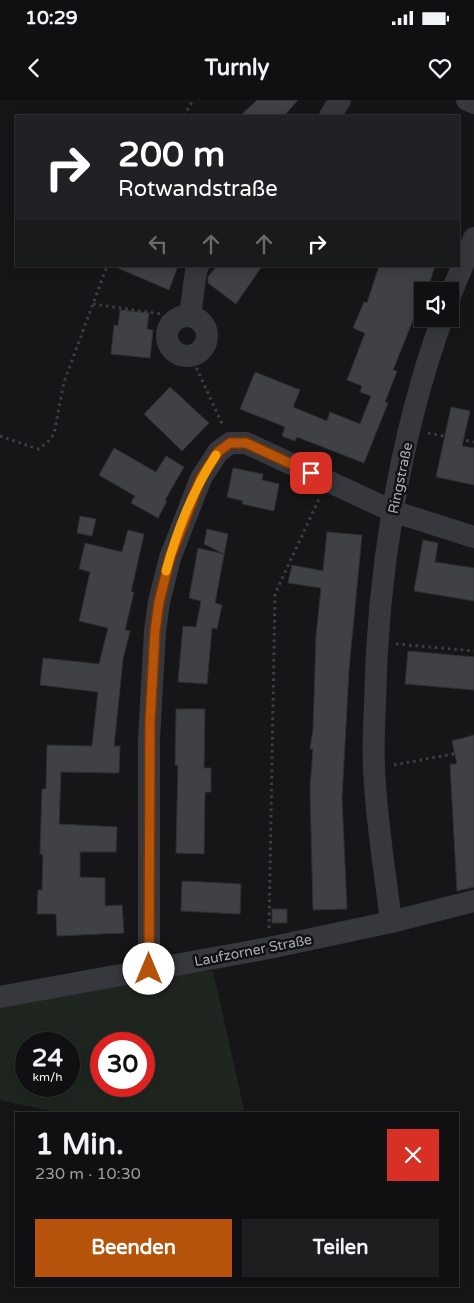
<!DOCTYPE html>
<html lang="de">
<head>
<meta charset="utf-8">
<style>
	body { margin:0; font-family:"Varela Round",sans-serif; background:#1e1e20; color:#f1f3f6; height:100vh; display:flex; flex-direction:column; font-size:19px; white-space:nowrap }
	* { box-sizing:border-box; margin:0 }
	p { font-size:16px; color:#9c9d9f }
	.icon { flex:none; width:28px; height:28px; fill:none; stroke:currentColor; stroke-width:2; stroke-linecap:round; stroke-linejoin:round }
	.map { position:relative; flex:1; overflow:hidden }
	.drawer { position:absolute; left:15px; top:1012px; width:444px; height:175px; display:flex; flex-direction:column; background:#101012; border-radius:0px; box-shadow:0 2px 12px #0003,0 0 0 1px #303032 }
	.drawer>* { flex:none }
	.hud { position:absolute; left:15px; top:15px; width:445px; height:152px; border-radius:0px; box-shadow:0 2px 12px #0003,0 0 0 1px #303032; background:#202124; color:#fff; overflow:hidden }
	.controls { position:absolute; left:414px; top:182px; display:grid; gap:10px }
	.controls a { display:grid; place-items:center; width:45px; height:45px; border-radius:0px; background:#101012; box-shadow:0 2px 12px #0003,0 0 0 1px #303032; font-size:25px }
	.speed { position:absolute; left:15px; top:932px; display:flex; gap:10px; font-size:25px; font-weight:700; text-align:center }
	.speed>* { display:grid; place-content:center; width:65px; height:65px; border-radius:50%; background:#101012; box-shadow:0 2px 12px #0003,0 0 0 1px #303032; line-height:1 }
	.speed small { font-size:12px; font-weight:400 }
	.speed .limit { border:8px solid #d22; background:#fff; color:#111 }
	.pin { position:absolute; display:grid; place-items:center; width:42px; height:42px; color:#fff; margin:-21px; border-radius:10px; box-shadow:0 2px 8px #0006 }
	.me { position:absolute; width:55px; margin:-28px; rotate:0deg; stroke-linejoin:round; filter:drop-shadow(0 0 4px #0008) }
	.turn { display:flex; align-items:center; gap:18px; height:105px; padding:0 20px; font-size:22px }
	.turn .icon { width:65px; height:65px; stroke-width:2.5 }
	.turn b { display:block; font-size:35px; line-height:42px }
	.lanes { display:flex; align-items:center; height:48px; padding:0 20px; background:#0003; justify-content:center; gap:25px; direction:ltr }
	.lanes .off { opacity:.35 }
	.round { display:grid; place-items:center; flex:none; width:52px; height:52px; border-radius:0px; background:#1e1e20 }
	.headline { display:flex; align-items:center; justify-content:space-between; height:85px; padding:0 20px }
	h1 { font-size:30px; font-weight:800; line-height:38px }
	.cta { display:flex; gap:10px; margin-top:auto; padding:10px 20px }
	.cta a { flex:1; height:58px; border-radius:0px; background:#b45309; color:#fff; font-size:20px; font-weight:800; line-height:58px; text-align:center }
	.cta a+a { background:#1e1e20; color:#f1f3f6 }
	.status { display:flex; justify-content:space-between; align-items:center; height:35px; padding:0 25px; background:#101012; direction:ltr }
	.status svg { height:14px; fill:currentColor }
	header { display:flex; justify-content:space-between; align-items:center; height:65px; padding:0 20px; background:#101012; font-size:22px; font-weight:800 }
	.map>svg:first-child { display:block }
	.green { fill:#1e261f; fill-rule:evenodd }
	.building { fill:#404145; stroke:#303034 }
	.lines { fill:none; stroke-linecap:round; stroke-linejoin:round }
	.path { stroke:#3d3f44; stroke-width:3; stroke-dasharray:2.5 4; stroke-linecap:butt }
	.minor { stroke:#37383d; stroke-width:22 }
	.route-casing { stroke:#753606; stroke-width:12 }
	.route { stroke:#b45309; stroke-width:9 }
	.slow { stroke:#f59e0b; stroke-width:9 }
	.labels { text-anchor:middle; stroke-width:5; stroke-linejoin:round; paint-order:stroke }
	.street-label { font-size:14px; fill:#a8adb8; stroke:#111113 }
</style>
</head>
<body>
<div class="status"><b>10:29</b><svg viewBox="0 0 49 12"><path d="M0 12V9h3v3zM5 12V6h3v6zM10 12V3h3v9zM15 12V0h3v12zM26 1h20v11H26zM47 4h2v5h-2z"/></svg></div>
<header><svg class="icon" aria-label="back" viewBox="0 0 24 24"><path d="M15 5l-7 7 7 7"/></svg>Turnly<svg class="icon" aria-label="heart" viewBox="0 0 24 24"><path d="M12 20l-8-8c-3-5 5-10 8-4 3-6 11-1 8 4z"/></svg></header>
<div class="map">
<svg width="474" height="1203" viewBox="0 0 474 1203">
	<rect width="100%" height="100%" fill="#161618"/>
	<path class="green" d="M213 871 245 1014H64L0 1000V906L182 872ZM26 944H69V986H26ZM101 944H144V986H101Z"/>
	<g class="building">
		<polygon points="257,0 298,0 284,16 240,16"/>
		<polygon points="113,166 178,166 169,190"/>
		<polygon points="217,166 262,166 236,204 208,183 208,177"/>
		<polygon points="379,166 435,166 427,191 422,191 422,198 393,270 397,271 385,302 388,303 364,363 297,337 295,341 282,336 285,327 240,309 255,272 300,290 293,307 327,321 330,312 360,324 371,296 360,292 362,286 347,280 365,233 353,228 364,202 367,203"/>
		<polygon points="120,210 149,213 147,229 153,230 150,258 111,254 114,225 118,226"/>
		<polygon points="170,287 209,323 182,351 144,314"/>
		<polygon points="451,307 470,311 462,346 474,348 474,385 436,377"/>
		<polygon points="114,348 156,372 166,356 184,367 165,400 167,401 158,418 131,403 135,396 99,375"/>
		<polygon points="233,368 263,374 262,380 279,384 274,411 242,404 243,401 227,397"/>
		<polygon points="80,416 96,419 92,436 77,433"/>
		<polygon points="207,429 228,434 215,503 222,505 217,529 212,528 207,584 178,582 183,526 196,527 201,501 189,498 198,448 224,454 204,444"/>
		<polygon points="128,430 144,434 131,492 134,492 125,530 130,531 123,559 114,646 120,646 119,673 61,672 59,724 117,727 116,752 80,752 80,777 105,778 105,806 122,805 124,833 57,836 56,814 37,814 38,790 42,790 43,755 40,754 42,689 46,689 47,645 92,646 98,592 40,585 43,558 99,564 108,528 79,521 90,472 79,469 85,443 122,452"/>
		<polygon points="327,432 362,435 349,569 342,699 347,809 313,810 310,688 313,649 310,649 313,630 316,536 321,488 288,483 292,465 323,471"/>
		<polygon points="423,440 438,443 435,462 474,468 474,501 414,491"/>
		<polygon points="408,551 474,557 474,590 405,584"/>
		<polygon points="176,609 205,609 204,668 211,668 211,692 205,692 204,754 176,753 178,665 175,665"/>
		<polygon points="474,635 474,787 457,791 450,664 457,664 452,641"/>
		<polygon points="182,781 241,784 240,814 181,811"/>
		<rect x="272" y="809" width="15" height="14"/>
	</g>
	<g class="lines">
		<g class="path">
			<polyline points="184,16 193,0"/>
			<polyline points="93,204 161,214 171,224"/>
			<polyline points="191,256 223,326"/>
			<polyline points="428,333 474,342"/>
			<polyline points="0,336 38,349 47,343 54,334 64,282 107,166"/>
			<polyline points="396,544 474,551"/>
			<polyline points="394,665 474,650"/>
			<polyline points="269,828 275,494 319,399"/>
		</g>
		<g class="minor">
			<polyline points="467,0 474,3"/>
			<polyline points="330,16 340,0"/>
			<polyline points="450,196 474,138"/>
			<circle cx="187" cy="236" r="20"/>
			<polyline points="190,216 196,171 198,166"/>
			<path d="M391 822C385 771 376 719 374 668 373 647 374 625 375 604 377 477 399 338 442 219"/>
			<polyline points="149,869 149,639 155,531 159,502 170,458 201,378 218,352 230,343 246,343 392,411 474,437"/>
			<polyline points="0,897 269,848 391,822 474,801"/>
		</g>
	</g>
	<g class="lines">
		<defs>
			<polyline id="route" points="149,869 150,622 155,531 159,502 170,458 201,378 218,352 230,343 246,343 311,373"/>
		</defs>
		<use href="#route" class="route-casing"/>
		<use href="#route" class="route"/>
		<path class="slow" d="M166 471C177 430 193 390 216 355"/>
	</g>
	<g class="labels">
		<g class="street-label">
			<text transform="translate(400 378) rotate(-78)" y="5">Ringstraße</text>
			<text transform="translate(253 850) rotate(-11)" y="5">Laufzorner Straße</text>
		</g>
	</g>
</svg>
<div class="controls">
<a><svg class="icon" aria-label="sound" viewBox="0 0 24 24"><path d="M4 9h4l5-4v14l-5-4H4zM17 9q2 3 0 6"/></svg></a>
</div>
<div class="speed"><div>24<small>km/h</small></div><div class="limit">30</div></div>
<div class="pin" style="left:311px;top:373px;background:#d93025"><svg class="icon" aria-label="arrive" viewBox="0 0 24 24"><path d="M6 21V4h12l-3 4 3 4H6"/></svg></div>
<svg class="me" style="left:149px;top:869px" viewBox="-20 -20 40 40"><circle r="19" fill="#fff"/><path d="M0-13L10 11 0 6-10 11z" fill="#b45309"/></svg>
<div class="hud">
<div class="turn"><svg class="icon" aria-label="right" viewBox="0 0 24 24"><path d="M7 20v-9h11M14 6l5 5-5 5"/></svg><div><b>200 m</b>Rotwandstraße</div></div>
<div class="lanes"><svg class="icon off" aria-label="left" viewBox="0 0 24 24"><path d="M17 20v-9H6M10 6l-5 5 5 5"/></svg><svg class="icon off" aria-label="ahead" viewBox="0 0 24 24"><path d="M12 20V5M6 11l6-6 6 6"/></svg><svg class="icon off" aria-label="ahead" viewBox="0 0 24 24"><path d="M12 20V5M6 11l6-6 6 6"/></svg><svg class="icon" aria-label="right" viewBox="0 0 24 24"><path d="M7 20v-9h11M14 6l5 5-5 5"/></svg></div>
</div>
<section class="drawer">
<div class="headline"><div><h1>1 Min.</h1><p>230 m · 10:30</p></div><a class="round" style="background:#d93025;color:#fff"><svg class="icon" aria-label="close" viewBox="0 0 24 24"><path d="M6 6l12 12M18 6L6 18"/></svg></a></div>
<div class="cta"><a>Beenden</a><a>Teilen</a></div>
</section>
</div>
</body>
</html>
